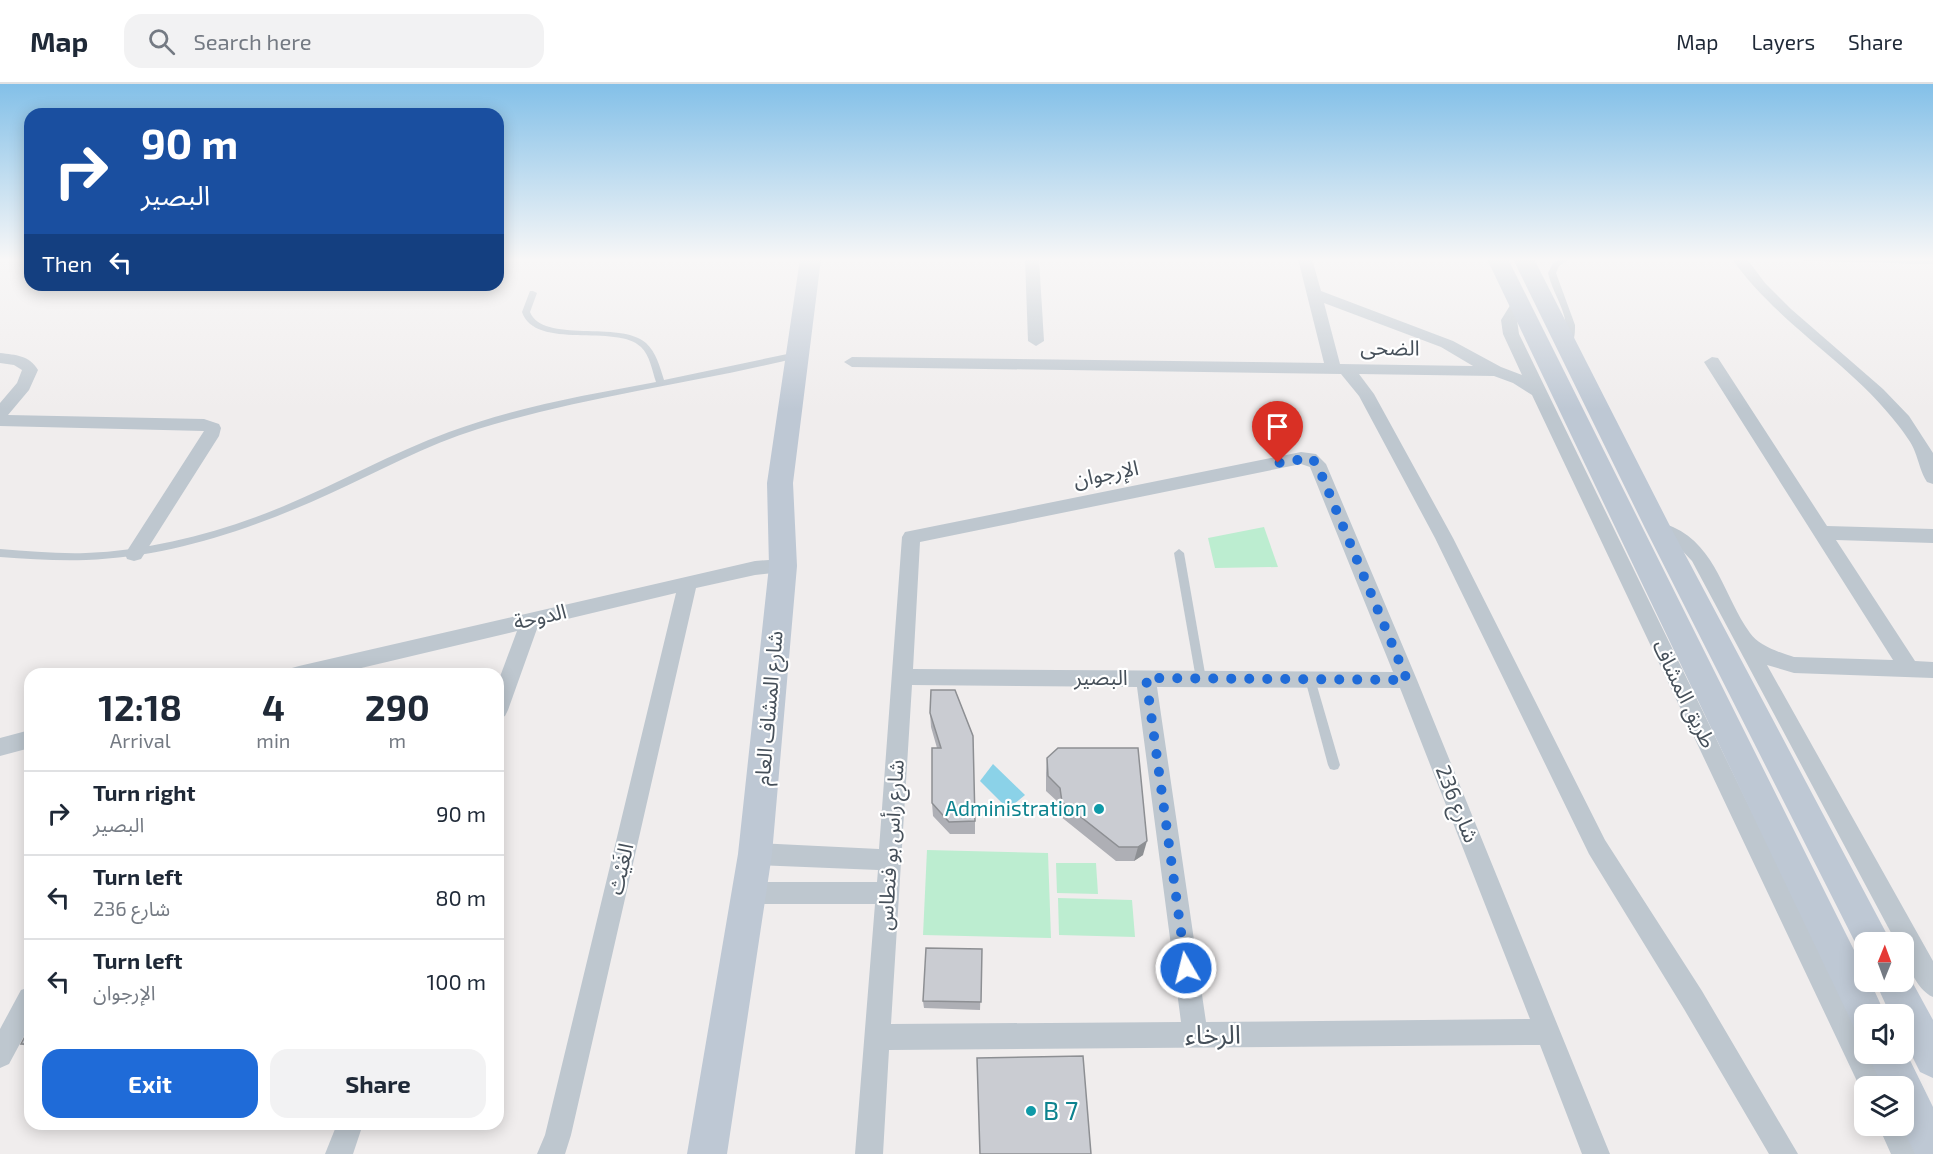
<!DOCTYPE html>
<html lang="en">
<head>
<meta charset="utf-8">
<style>
	body { margin:0; font-family:"Exo 2","Noto Sans Arabic",sans-serif; background:#f2f2f3; color:#1f2937; height:100vh; display:flex; flex-direction:column; font-size:22px; white-space:nowrap }
	* { box-sizing:border-box; margin:0 }
	p { font-size:20px; color:#747a83 }
	.icon { flex:none; width:33px; height:33px; fill:none; stroke:currentColor; stroke-width:2; stroke-linecap:round; stroke-linejoin:round }
	.map { position:relative; flex:1; overflow:hidden }
	.side { position:absolute; left:24px; top:584px; width:480px; height:462px; display:flex; flex-direction:column; background:#fff; border-radius:18px; box-shadow:0 3px 15px #0003 }
	.side>* { flex:none }
	.guide { position:absolute; left:24px; top:24px; width:480px; height:183px; border-radius:18px; box-shadow:0 3px 15px #0003; background:#1a4fa0; color:#fff; overflow:hidden }
	.needle { width:39px; rotate:1deg }
	.controls { position:absolute; left:1854px; top:848px; display:grid; gap:12px }
	.controls a { display:grid; place-items:center; width:60px; height:60px; border-radius:12px; background:#fff; box-shadow:0 3px 15px #0003; font-size:30px }
	.pin { position:absolute; display:grid; place-items:center; width:51px; height:51px; color:#fff; margin:-62px -26px; border-radius:50% 50% 50% 0; rotate:-45deg; box-shadow:0 0 6px #0007 }
	.pin .icon { rotate:45deg }
	.me { position:absolute; width:66px; margin:-33px; rotate:352deg; stroke-linejoin:round; filter:drop-shadow(0 0 4px #0008) }
	.turn { display:flex; align-items:center; gap:21px; height:126px; padding:0 18px; font-size:27px }
	.turn .icon { width:78px; height:78px; stroke-width:2.5 }
	.turn b { display:block; font-size:42px; line-height:51px }
	.then { display:flex; align-items:center; height:57px; padding:0 18px; background:#0003; gap:12px; font-size:22px }
	.eta { display:flex; justify-content:space-evenly; align-items:center; height:102px; text-align:center }
	.eta b { font-size:36px; font-weight:700; line-height:42px }
	.button { display:flex; gap:12px; margin-top:auto; padding:12px 18px }
	.button a { flex:1; height:69px; border-radius:18px; background:#1f6bd8; color:#fff; font-size:24px; font-weight:700; line-height:69px; text-align:center }
	.button a+a { background:#f2f2f3; color:#1f2937 }
	ul { padding:0; list-style:none }
	li { display:flex; align-items:center; gap:18px; height:84px; padding:0 18px; border-top:2px solid #e0e1e3 }
	li div { flex:1 }
	li b { display:block; font-size:22px }
	li em { font-style:normal }
	header { display:flex; align-items:center; gap:36px; box-sizing:border-box; height:84px; padding:0 30px; background:#fff; border-bottom:2px solid #e0e1e3 }
	header strong { font-size:28px }
	nav { display:flex; gap:33px; margin-inline-start:auto; font-size:21px }
	.search { width:420px; height:54px; background:#f2f2f3; display:flex; align-items:center; gap:15px; box-sizing:border-box; padding:0 21px; border-radius:18px; color:#747a83; font-size:22px }
	.map>svg:first-child { display:block }
	.green { fill:#bcedd0 }
	.water { fill:#8bd2e8 }
	.lines { fill:none; stroke-linecap:round; stroke-linejoin:round }
	.lane { fill:#bec7cf; fill-rule:evenodd }
	.street { fill:#bec7cf; fill-rule:evenodd }
	.secondary { fill:#bec8d4; fill-rule:evenodd }
	.wall { fill:#aeafb5 }
	.shaded-wall { fill:#8d8f93 }
	.building { fill:#caccd2; stroke:#8d8f93; stroke-width:1.5 }
	.route { stroke:#1f6bd8; stroke-width:10; stroke-dasharray:0 18 }
	.culture-dot { fill:#0f9aa8; stroke:#fff; stroke-width:2 }
	.labels { text-anchor:middle; stroke-width:4.5; stroke-linejoin:round; paint-order:stroke }
	.street-label { font-size:21px; fill:#46505a; stroke:#fff }
	.culture-label { font-size:21px; fill:#0d838f; stroke:#fff; text-anchor:end }
	.near-street-label { font-size:26px; fill:#46505a; stroke:#fff }
	.near-culture-label { font-size:26px; fill:#0d838f; stroke:#fff; text-anchor:start }
</style>
</head>
<body>
<header>
<strong>Map</strong>
<div class="search"><svg class="icon" aria-label="search" viewBox="0 0 24 24"><circle cx="10" cy="10" r="6"/><path d="M15 15l6 6"/></svg>Search here</div>
<nav><a>Map</a><a>Layers</a><a>Share</a></nav>
</header>
<div class="map">
<svg width="1933" height="1070" viewBox="0 0 1933 1070">
	<rect width="100%" height="100%" fill="#f0eded"/>
	<g class="green">
		<polygon points="1264,443 1278,483 1215,484 1208,454"/>
		<polygon points="927,766 1048,769 1051,854 923,851"/>
		<polygon points="1056,779 1096,779 1098,810 1057,809"/>
		<polygon points="1058,814 1132,816 1135,853 1059,851"/>
	</g>
	<polygon class="water" points="993,680 1025,711 1008,725 980,697"/>
	<g class="lines">
		<g class="lane">
			<path d="M1560 175H1570L1559 182 1556 189 1575 241C1575 249 1575 260 1567 263L1563 260C1573 232 1554 215 1548 189L1553 179Z"/>
			<polygon points="1800,175 1933,176 1933,180 1804,177"/>
			<path d="M530 207H533L537 209 530 228C542 260 621 236 646 259 656 268 660 283 664 296L797 268 801 271 800 273C693 300 584 312 478 345 426 361 378 388 329 410 252 445 171 473 86 476 57 477 29 475 0 473V465C29 467 57 470 86 469 154 466 221 448 284 422 339 399 392 369 449 348 516 323 586 311 656 298 652 286 650 272 641 263 617 239 535 267 522 228Z"/>
			<polygon points="1179,465 1184,469 1206,595 1205,598 1201,600 1197,598 1196,595 1174,469"/>
			<polygon points="1310,590 1314,592 1315,595 1340,681 1338,685 1334,686 1330,685 1328,681 1305,595 1306,592"/>
		</g>
		<g class="street">
			<polygon points="1025,175 1039,175 1044,257 1036,262 1028,257"/>
			<path d="M1298 175H1312L1321 207 1453 257 1501 283 1522 291 1503 250 1501 236 1514 215 1519 213 1526 218 1517 236 1519 250 1864 958V969H1870L1885 1002H1864V1012L1532 311 1513 299 1494 292 1359 290 1374 310 1453 454 1605 756 1702 907 1798 1070H1769L1684 925 1589 770 1435 454 1359 312 1341 290 852 283 844 278 852 273 1324 279ZM1324 219 1441 263 1473 282 1340 280Z"/>
			<path d="M1732 175H1747L1765 199 1791 225 1883 305 1909 332 1933 369V400L1927 398C1921 389 1919 378 1915 368 1912 359 1904 349 1898 341 1851 279 1779 241 1732 175Z"/>
			<path d="M0 269C16 271 29 271 38 286L29 306 8 331 204 335 219 340 221 344 219 352 141 475 134 477 127 475 125 470 204 347 0 342V319L17 299 22 286 14 281 0 279Z"/>
			<path d="M1712 273 1718 274 1827 442 1933 445V459L1836 456 1915 577 1933 578V594L1794 589 1767 581 1933 877V913C1916 906 1904 876 1904 858H1896L1692 477 1676 460 1652 449 1649 444 1652 439C1660 437 1665 440 1673 443 1717 463 1724 513 1750 549 1758 561 1780 569 1794 573L1893 576 1704 278Z"/>
			<path d="M1301 368 1316 370 1326 380 1417 596 1610 1070H1582L1540 961 889 966 883 1070H855L875 820H750L742 817 738 809 742 801 750 798H877L878 786 755 781 747 777 744 770 747 763 755 759 879 765 902 453 905 448ZM1301 380 1310 383 1393 588 913 585 920 458ZM912 601 1137 603 1181 938 891 940ZM1157 603 1400 604 1530 935 1206 938Z"/>
			<polygon points="783,475 790,477 792,482 790,487 755,491 696,504 571,1051 565,1070 537,1070 545,1051 676,509 538,542 508,626 505,632 498,635 498,598 517,547 336,590 289,590 292,584 299,582 755,477"/>
			<polygon points="30,646 30,664 0,672 0,654"/>
			<polygon points="30,903 30,941 9,980 0,984 0,945 21,906"/>
			<polygon points="1904,1037 1920,1070 1891,1070 1878,1041 1904,1041"/>
			<polygon points="337,1040 363,1040 353,1070 325,1070"/>
		</g>
		<g class="secondary">
			<polygon points="800,175 821,175 793,399 797,482 772,770 727,1070 687,1070 738,770 769,482 767,399"/>
			<polygon points="1487,175 1508,175 1864,886 1864,897 1870,897 1885,930 1864,930 1864,947 1854,943"/>
			<polygon points="1513,175 1534,175 1671,444 1891,858 1864,858 1864,872 1861,870 1645,444"/>
			<polygon points="1904,883 1933,936 1933,994 1920,988 1904,956 1904,930 1890,930 1875,897 1904,897"/>
			<polygon points="1904,964 1933,1023 1933,1070 1915,1070 1901,1041 1904,1041 1904,1002 1882,1002 1867,969 1904,969"/>
		</g>
	</g>
	<g class="wall">
		<polygon points="930,629 975,737 975,750 950,750 933,732 932,719 937,664 931,643"/>
		<polygon points="1138,664 1143,771 1134,777 1116,777 1060,732 1058,718 1046,707 1046,689 1047,674"/>
		<polygon points="982,865 980,926 924,924 923,917"/>
		<polygon points="30,943 30,964 21,960"/>
	</g>
	<polygon class="shaded-wall" points="1147,757 1143,771 1134,777 1138,763"/>
	<g class="building">
		<polygon points="931,606 955,606 973,652 975,737 949,738 932,719 932,664 941,664 930,629"/>
		<polygon points="1058,664 1138,664 1147,757 1138,763 1119,763 1062,718 1060,704 1048,692 1047,674"/>
		<polygon points="926,864 982,865 981,918 923,917"/>
		<polygon points="30,943 30,960 21,960"/>
		<polygon points="1083,972 1091,1070 980,1070 977,974"/>
	</g>
	<linearGradient id="sky" x2="0" y2="1"><stop stop-color="#83c0e8"/><stop offset="0.54" stop-color="#f8f7f7"/><stop offset="1" stop-color="#f8f7f7" stop-opacity="0"/></linearGradient>
	<rect width="1933" height="325" fill="url(#sky)"/>
	<g class="lines">
		<polyline class="route" points="1186,884 1146,594 1407,596 1317,380 1311,374 1278,379"/>
	</g>
	<g class="culture-dot">
		<circle cx="1099" cy="725" r="6"/>
		<circle cx="1031" cy="1027" r="6"/>
	</g>
	<g class="labels">
		<g class="street-label">
			<text transform="translate(1390 264) rotate(1)" y="7">الضحى</text>
			<text transform="translate(1106 390) rotate(-11)" y="7">الإرجوان</text>
			<text transform="translate(540 533) rotate(-13)" y="7">الدوحة</text>
			<text x="1101" y="601">البصير</text>
			<text transform="translate(1684 610) rotate(64)" y="7">طريق المشاف</text>
			<text transform="translate(769 624) rotate(-85)" y="7">شارع المشاف العام</text>
			<text transform="translate(1457 720) rotate(68)" y="7">شارع 236</text>
			<text transform="translate(891 761) rotate(-86)" y="7">شارع رأس بو فنطاس</text>
			<text transform="translate(621 785) rotate(-77)" y="7">الغَيْث</text>
		</g>
		<g class="culture-label">
			<text x="1087" y="732">Administration</text>
		</g>
		<g class="near-street-label">
			<text x="1213" y="960">الرخاء</text>
		</g>
		<g class="near-culture-label">
			<text x="1043" y="1036">B 7</text>
		</g>
	</g>
</svg>
<div class="controls">
<a><svg class="needle" viewBox="-14 -14 28 28"><path d="M0-13l5 13h-10z" fill="#e53935"/><path d="M0 13l5-13h-10z" fill="#747a83"/></svg></a>
<a><svg class="icon" aria-label="sound" viewBox="0 0 24 24"><path d="M4 9h4l5-4v14l-5-4H4zM17 9q2 3 0 6"/></svg></a>
<a><svg class="icon" aria-label="layers" viewBox="0 0 24 24"><path d="M12 4l9 5-9 5-9-5zM3 14l9 5 9-5"/></svg></a>
</div>
<div class="pin" style="left:1278px;top:379px;background:#d93025"><svg class="icon" aria-label="arrive" viewBox="0 0 24 24"><path d="M6 21V4h12l-3 4 3 4H6"/></svg></div>
<svg class="me" style="left:1186px;top:884px" viewBox="-20 -20 40 40"><circle r="17" fill="#1f6bd8" stroke="#fff" stroke-width="3"/><path d="M0-11L8 9 0 5-8 9z" fill="#fff"/></svg>
<div class="guide">
<div class="turn"><svg class="icon" aria-label="right" viewBox="0 0 24 24"><path d="M7 20v-9h11M14 6l5 5-5 5"/></svg><div><b>90 m</b>البصير</div></div>
<div class="then">Then<svg class="icon" aria-label="left" viewBox="0 0 24 24"><path d="M17 20v-9H6M10 6l-5 5 5 5"/></svg></div>
</div>
<section class="side">
<div class="eta">
<div><b>12:18</b><p>Arrival</p></div>
<div><b>4</b><p>min</p></div>
<div><b>290</b><p>m</p></div>
</div>
<ul>
<li><svg class="icon" aria-label="right" viewBox="0 0 24 24"><path d="M7 20v-9h11M14 6l5 5-5 5"/></svg><div><b>Turn right</b><p>البصير</p></div><em>90 m</em></li>
<li><svg class="icon" aria-label="left" viewBox="0 0 24 24"><path d="M17 20v-9H6M10 6l-5 5 5 5"/></svg><div><b>Turn left</b><p>شارع 236</p></div><em>80 m</em></li>
<li><svg class="icon" aria-label="left" viewBox="0 0 24 24"><path d="M17 20v-9H6M10 6l-5 5 5 5"/></svg><div><b>Turn left</b><p>الإرجوان</p></div><em>100 m</em></li>
</ul>
<div class="button"><a>Exit</a><a>Share</a></div>
</section>
</div>
</body>
</html>
